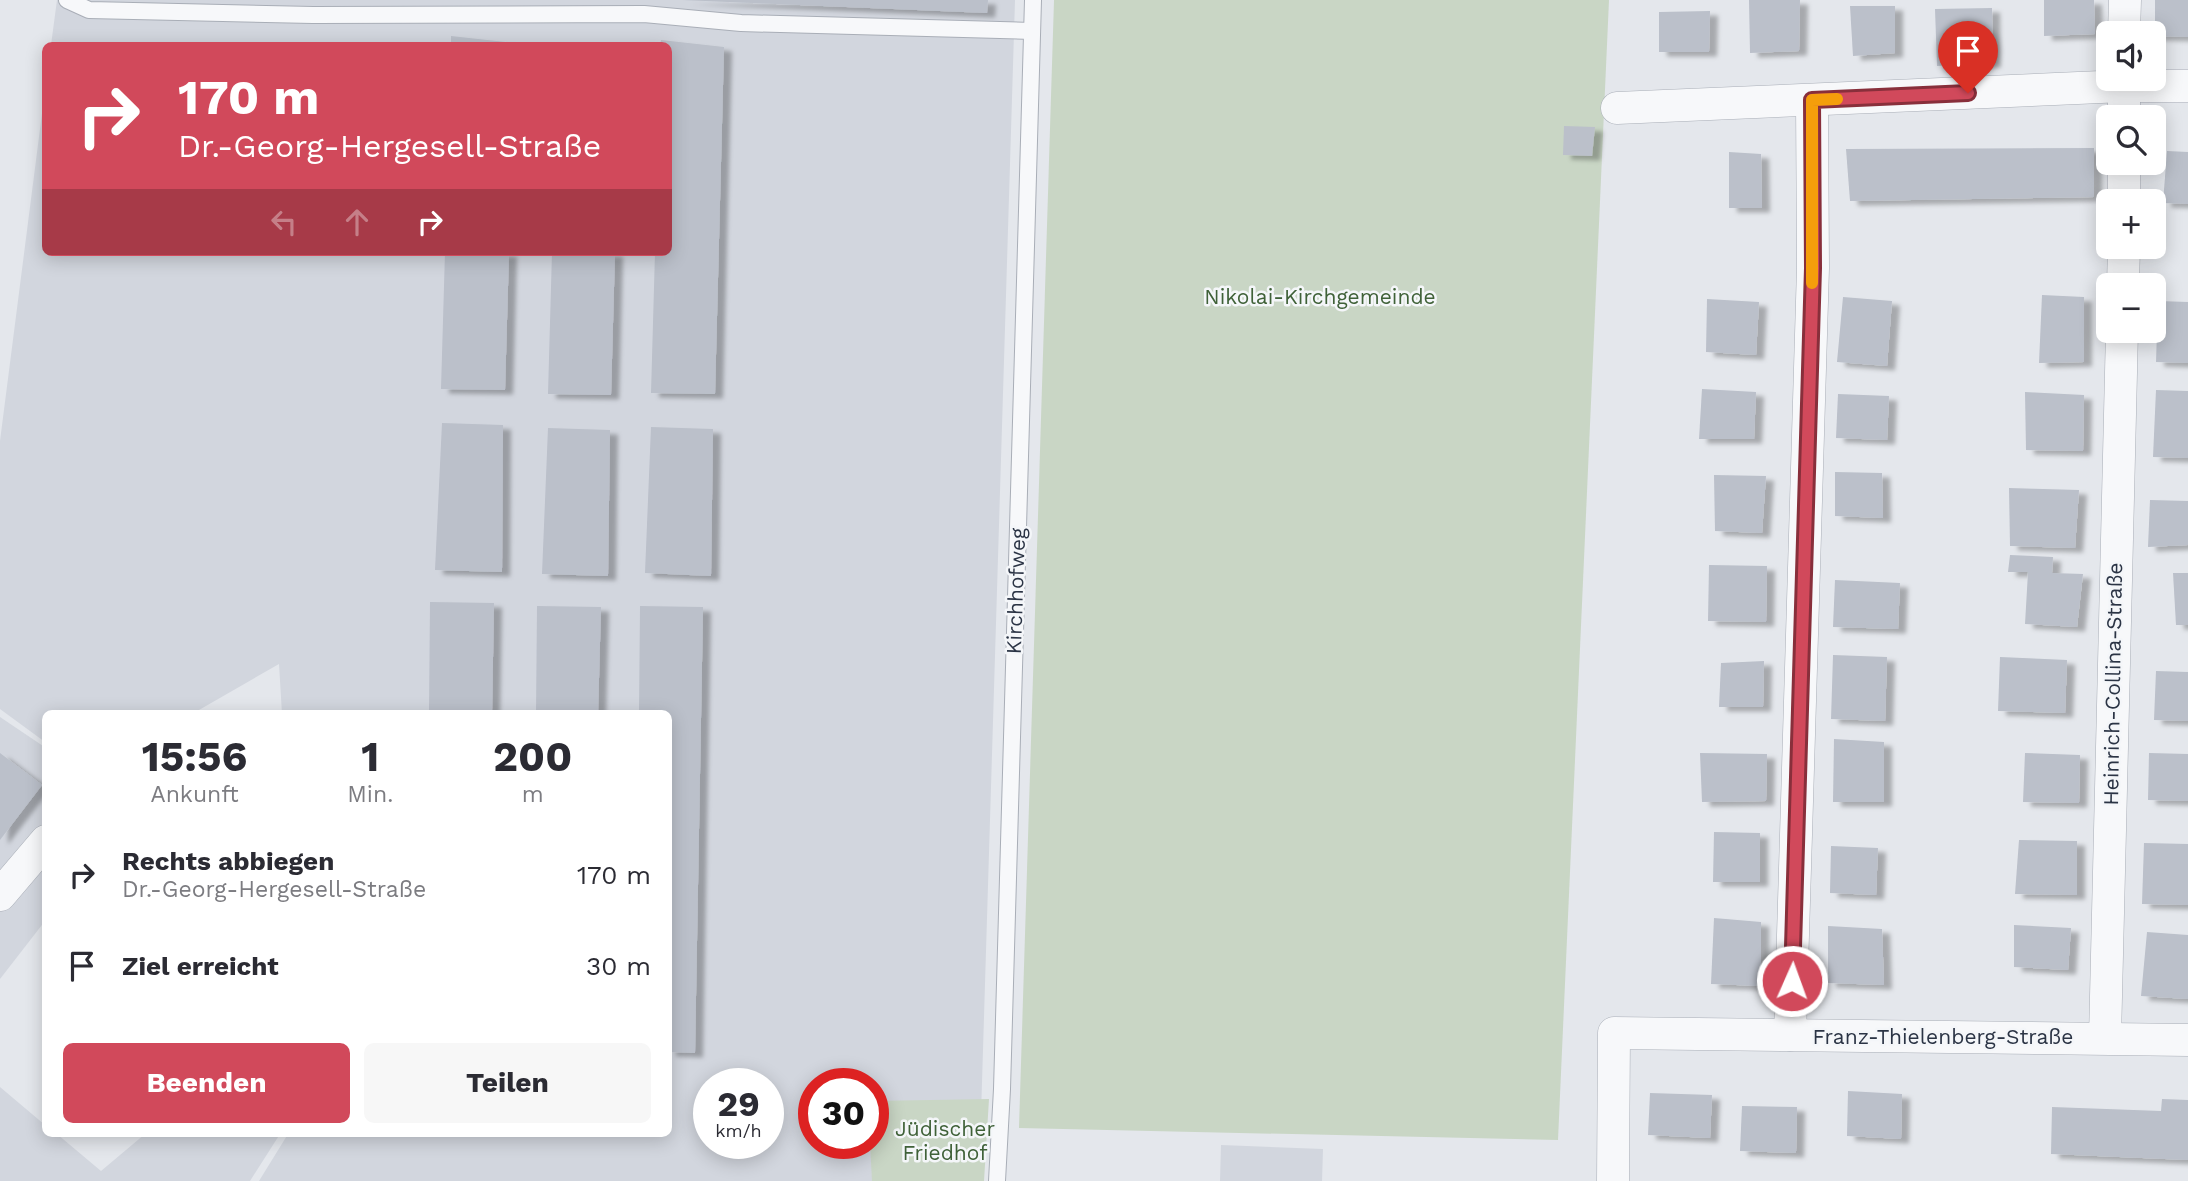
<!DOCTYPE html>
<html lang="de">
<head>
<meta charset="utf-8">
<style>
	body { margin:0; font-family:"Work Sans",sans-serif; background:#f7f7f7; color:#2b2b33; height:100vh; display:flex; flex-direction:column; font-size:26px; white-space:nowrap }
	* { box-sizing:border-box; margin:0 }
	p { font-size:23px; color:#7c7c81 }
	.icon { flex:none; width:38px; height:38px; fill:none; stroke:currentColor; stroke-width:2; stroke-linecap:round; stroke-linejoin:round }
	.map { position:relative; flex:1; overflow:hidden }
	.details { position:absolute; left:42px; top:710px; width:630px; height:427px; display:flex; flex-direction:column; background:#fff; border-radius:10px; box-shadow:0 4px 18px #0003 }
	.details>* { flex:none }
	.guide { position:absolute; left:42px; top:42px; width:630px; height:214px; border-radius:10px; box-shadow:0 4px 18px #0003; background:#d1495b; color:#fff; overflow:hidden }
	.controls { position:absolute; left:2096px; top:21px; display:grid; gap:14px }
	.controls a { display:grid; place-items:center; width:70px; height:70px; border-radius:10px; background:#fff; box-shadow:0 4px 18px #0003; font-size:35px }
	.speed { position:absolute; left:693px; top:1068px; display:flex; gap:14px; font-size:35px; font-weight:700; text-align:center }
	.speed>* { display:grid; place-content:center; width:91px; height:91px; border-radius:50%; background:#fff; box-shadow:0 4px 18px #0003; line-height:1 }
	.speed small { font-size:18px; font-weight:400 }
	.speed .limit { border:10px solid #d22; background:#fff; color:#111 }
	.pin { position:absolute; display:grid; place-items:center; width:60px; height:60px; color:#fff; margin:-72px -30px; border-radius:50% 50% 50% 0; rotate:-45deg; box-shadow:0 0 7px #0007 }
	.pin .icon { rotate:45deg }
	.me { position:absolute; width:77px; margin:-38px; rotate:2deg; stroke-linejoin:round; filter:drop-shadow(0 0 5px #0008) }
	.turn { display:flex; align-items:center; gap:24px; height:147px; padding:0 21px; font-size:32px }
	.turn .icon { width:91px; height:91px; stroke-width:2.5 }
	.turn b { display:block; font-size:49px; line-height:60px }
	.lanes { display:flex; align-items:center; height:66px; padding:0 21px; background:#0003; justify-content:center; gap:35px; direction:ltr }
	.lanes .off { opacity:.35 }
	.eta { display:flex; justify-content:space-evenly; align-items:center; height:119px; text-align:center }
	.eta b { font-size:42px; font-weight:700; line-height:49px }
	.action { display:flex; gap:14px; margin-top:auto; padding:14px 21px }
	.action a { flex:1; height:80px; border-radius:10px; background:#d1495b; color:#fff; font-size:28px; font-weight:700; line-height:80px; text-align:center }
	.action a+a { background:#f7f7f7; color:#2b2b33 }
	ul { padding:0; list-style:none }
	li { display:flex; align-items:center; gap:21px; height:91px; padding:0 21px }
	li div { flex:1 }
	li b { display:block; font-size:26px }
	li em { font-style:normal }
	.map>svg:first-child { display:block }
	.built { fill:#d2d6de; fill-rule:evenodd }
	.green { fill:#c9d6c5 }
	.building { fill:#bbc0ca; filter:url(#shadow) }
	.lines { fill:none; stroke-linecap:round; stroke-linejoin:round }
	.service-casing { stroke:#a9aeb7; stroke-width:18 }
	.minor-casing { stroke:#a9aeb7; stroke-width:33 }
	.service { stroke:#f7f8fa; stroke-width:16 }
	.minor { stroke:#f7f8fa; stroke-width:32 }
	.route-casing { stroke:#882f3b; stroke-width:18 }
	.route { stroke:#d1495b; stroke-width:12 }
	.slow { stroke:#f59e0b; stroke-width:12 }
	.labels { text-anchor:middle; stroke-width:5; stroke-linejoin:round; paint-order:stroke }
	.park-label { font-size:21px; fill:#3f6138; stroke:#f4f6f9 }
	.street-label { font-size:21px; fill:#2b3445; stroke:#f4f6f9 }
</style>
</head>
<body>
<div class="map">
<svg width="2188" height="1181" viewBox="0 0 2188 1181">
	<defs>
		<filter id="shadow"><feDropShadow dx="8" dy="4.5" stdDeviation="2" flood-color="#0004"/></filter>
	</defs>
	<rect width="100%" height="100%" fill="#e4e7ec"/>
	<g class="built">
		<path d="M57 0H1015L979 1181H259L288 1134H668V714H282L279 664 192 714H46L45 742 0 709V441L45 90 46 252H668V46L51 45ZM709 1083H768V1143H709ZM814 1083H873V1143H814Z"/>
		<polygon points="0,717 46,748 45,921 0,979"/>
		<polygon points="0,1087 45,1125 46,1134 57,1134 101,1171 145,1134 280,1134 250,1181 0,1181"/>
		<polygon points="1221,1145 1323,1149 1322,1181 1220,1181"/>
	</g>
	<g class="green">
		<polygon points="1054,0 1609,0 1558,1140 1019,1128"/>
		<polygon points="989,1099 984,1181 872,1181 870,1143 873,1143 873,1101"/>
	</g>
	<g class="building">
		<polygon points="682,0 988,0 987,13"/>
		<polygon points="1749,0 1800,0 1799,51 1750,53"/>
		<polygon points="2044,0 2094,0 2095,34 2044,36"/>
		<polygon points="2155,0 2188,0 2188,37 2155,36"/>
		<polygon points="1850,6 1895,6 1895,53 1853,56"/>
		<polygon points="1992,8 1993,63 1937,66 1935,9"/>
		<polygon points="1710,11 1709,52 1659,52 1659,12"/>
		<polygon points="451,36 515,43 515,46 451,46"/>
		<polygon points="661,40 724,47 715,394 651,393 655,252 668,252 668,46 660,46"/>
		<polygon points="1564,126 1595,127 1592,156 1563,155"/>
		<polygon points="2094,148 2094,197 1850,201 1846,149"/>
		<polygon points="2167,151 2188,152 2188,204 2163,203"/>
		<polygon points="1729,152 1761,154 1762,208 1729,208"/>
		<polygon points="445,252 509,252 505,390 441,389"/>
		<polygon points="552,252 615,252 611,395 548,394"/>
		<polygon points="2042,295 2084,297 2084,362 2039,363"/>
		<polygon points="1843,297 1892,301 1887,366 1837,362"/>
		<polygon points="1707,299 1759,302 1756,355 1706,352"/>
		<polygon points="2158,301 2188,302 2188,363 2156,362"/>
		<polygon points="1702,389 1756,392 1754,439 1699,439"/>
		<polygon points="2156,390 2188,391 2188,458 2153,457"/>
		<polygon points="2025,392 2084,395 2083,451 2026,450"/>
		<polygon points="1838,394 1889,396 1887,440 1836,438"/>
		<polygon points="442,423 503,425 502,572 435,570"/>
		<polygon points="651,427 713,429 711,576 645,573"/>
		<polygon points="548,428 610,430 608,576 542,574"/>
		<polygon points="1835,472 1882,473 1883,518 1835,516"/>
		<polygon points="1714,475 1766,476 1762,533 1715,531"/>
		<polygon points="2009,488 2079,490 2075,548 2010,546"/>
		<polygon points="2150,500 2188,501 2188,545 2148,547"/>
		<polygon points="2010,555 2053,557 2052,573 2083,574 2077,627 2025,624 2028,572 2008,572"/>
		<polygon points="1709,565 1767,566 1766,622 1708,621"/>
		<polygon points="2173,573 2188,573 2188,625 2176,625"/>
		<polygon points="1835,580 1900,583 1898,629 1833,627"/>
		<polygon points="430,602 494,603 492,714 429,714"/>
		<polygon points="537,606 601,607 598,714 536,714"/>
		<polygon points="640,606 703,607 695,1053 668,1052 668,714 639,714"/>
		<polygon points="1833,655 1887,657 1885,721 1831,719"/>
		<polygon points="2000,657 2067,660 2065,713 1998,711"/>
		<polygon points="1764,661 1763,707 1719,707 1721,663"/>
		<polygon points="2156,671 2188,672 2188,721 2154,720"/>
		<polygon points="1834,739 1884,742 1884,802 1833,802"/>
		<polygon points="0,753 42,785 0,840"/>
		<polygon points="1700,753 1767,754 1766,801 1702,802"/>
		<polygon points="2025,753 2080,755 2079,803 2023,802"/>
		<polygon points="2149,753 2188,754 2188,801 2148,800"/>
		<polygon points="1714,832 1760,833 1760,882 1713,882"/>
		<polygon points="2019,840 2077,841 2077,895 2015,894"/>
		<polygon points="2144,843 2188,844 2188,905 2142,904"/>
		<polygon points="1831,846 1878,848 1876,895 1830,893"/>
		<polygon points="1714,918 1761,922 1761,986 1711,984"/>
		<polygon points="2014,925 2071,928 2068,970 2014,967"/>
		<polygon points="1828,926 1882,929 1884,985 1828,983"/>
		<polygon points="2147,932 2188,935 2188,999 2141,996"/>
		<polygon points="1848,1091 1902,1094 1901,1139 1847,1136"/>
		<polygon points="1650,1093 1712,1095 1710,1138 1648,1135"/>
		<polygon points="2162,1099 2188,1100 2188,1160 2051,1154 2052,1107 2161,1111"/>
		<polygon points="1742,1106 1797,1107 1796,1153 1740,1151"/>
	</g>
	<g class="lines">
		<defs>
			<g id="service">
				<polyline points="67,0 89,10 313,15 644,14 741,23 1032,31"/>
				<polyline points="997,1181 1002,1089 1033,0"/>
			</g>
			<g id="minor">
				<polyline points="2124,33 2125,0"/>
				<polyline points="1617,108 2124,86 2188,86"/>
				<polyline points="2124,117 2124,79"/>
				<polyline points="2124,201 2124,163"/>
				<polyline points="2123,285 2124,247"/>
				<polyline points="0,895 46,841"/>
				<polyline points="1790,1035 1813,268 1812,100"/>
				<polyline points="2105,1038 2122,331"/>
				<polyline points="1613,1181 1614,1033 2188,1040"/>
			</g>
		</defs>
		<use href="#service" class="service-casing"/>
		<use href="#minor" class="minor-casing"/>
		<use href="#service" class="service"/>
		<use href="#minor" class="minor"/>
	</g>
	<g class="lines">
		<defs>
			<polyline id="route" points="1792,981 1813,268 1812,100 1968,93"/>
		</defs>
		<use href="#route" class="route-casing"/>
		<use href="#route" class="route"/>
		<polyline class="slow" points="1812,283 1812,100 1837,99"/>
	</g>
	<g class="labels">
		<g class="park-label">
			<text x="1320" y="304">Nikolai-Kirchgemeinde</text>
			<text x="945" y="1136">Jüdischer<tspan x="945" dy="24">Friedhof</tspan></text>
		</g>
		<g class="street-label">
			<text transform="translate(1016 591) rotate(-88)" y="7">Kirchhofweg</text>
			<text transform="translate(2113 684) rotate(-89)" y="7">Heinrich-Collina-Straße</text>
			<text x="1943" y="1044">Franz-Thielenberg-Straße</text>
		</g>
	</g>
</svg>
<div class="controls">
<a><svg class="icon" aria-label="sound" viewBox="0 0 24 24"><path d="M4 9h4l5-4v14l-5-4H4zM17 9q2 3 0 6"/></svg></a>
<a><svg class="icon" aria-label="search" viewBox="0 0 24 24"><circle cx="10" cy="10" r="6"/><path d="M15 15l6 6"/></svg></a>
<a>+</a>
<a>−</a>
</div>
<div class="speed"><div>29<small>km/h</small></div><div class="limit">30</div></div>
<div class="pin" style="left:1968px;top:93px;background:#d93025"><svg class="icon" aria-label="arrive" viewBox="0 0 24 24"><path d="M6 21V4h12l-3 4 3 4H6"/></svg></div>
<svg class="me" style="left:1792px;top:981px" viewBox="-20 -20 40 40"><circle r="17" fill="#d1495b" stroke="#fff" stroke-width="3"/><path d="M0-11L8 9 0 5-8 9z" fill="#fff"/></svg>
<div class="guide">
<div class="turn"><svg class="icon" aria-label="right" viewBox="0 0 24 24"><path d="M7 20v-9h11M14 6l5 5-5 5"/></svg><div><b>170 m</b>Dr.-Georg-Hergesell-Straße</div></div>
<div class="lanes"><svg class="icon off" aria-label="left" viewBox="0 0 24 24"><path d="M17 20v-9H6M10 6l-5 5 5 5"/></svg><svg class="icon off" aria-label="ahead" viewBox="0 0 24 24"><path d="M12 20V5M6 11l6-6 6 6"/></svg><svg class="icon" aria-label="right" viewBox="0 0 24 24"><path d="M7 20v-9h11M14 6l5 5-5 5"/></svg></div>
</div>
<section class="details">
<div class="eta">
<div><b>15:56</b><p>Ankunft</p></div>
<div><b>1</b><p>Min.</p></div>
<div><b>200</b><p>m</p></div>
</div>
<ul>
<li><svg class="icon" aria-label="right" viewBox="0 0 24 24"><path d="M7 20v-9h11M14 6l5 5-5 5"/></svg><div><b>Rechts abbiegen</b><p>Dr.-Georg-Hergesell-Straße</p></div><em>170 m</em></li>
<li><svg class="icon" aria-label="arrive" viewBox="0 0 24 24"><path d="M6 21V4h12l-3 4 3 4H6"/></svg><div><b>Ziel erreicht</b></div><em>30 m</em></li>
</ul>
<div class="action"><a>Beenden</a><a>Teilen</a></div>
</section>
</div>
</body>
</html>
